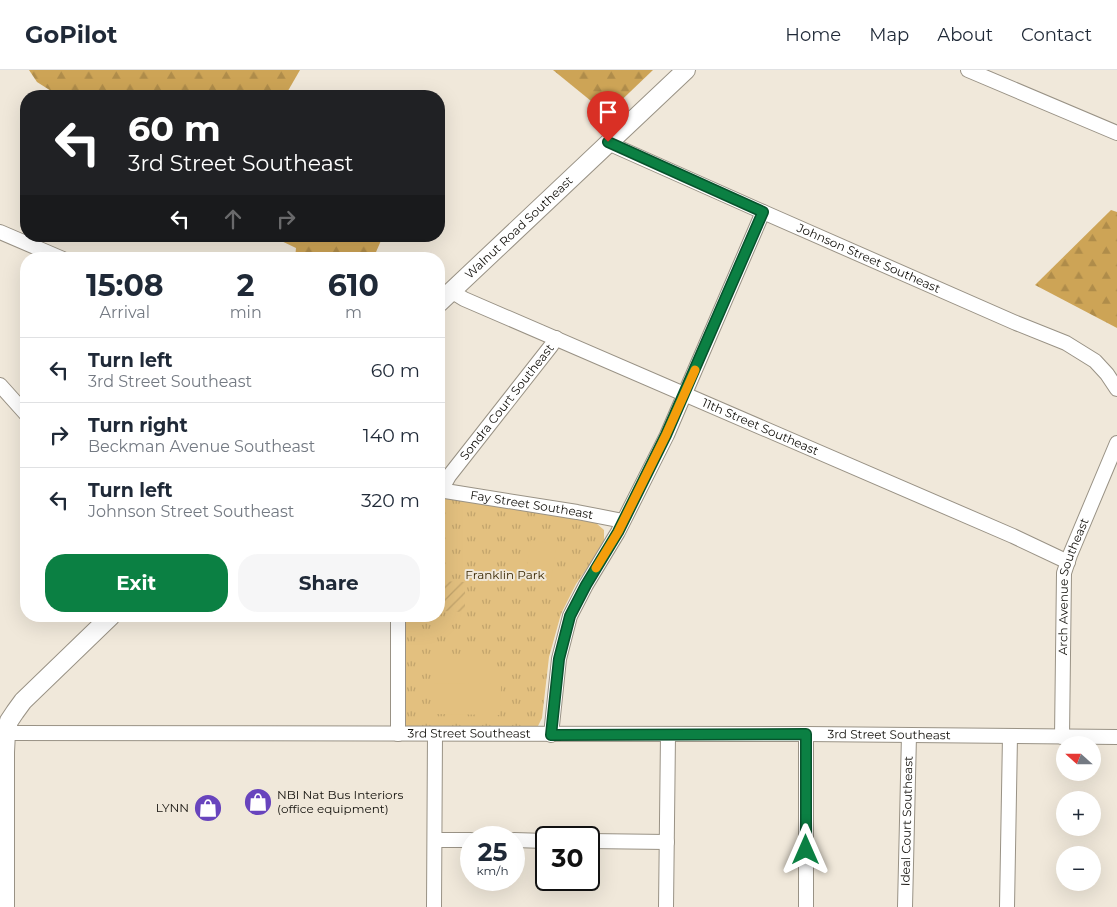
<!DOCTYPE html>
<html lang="en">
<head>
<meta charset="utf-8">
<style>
	body { margin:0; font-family:Montserrat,sans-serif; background:#f6f6f7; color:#1f2937; height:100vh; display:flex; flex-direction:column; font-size:19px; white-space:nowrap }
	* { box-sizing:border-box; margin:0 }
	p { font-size:16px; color:#747a83 }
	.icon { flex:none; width:28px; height:28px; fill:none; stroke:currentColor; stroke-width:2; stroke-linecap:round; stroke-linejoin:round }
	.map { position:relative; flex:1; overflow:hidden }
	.side { position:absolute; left:20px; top:182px; width:425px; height:370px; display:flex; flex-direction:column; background:#fff; border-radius:20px; box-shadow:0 5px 20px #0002 }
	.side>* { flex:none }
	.guide { position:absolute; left:20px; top:20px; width:425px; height:152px; border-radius:20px; box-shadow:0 5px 20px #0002; background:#202124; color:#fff; overflow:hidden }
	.needle { width:32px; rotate:291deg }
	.fabs { position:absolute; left:1056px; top:666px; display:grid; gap:10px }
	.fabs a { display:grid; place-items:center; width:45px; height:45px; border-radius:50%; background:#fff; box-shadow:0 5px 20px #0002; font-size:25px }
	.speed { position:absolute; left:460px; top:756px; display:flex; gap:10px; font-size:25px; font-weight:700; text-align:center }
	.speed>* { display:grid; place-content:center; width:65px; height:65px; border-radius:50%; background:#fff; box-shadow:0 5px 20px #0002; line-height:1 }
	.speed small { font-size:12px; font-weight:400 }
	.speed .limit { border:2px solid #111; border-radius:8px; background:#fff; color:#111 }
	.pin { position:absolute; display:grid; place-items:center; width:42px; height:42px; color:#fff; margin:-51px -21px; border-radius:50% 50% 50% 0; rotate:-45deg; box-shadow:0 0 5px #0007 }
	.pin .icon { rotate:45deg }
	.me { position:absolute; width:55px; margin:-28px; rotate:0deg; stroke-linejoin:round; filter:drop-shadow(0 0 4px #0008) }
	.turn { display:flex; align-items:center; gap:18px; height:105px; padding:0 25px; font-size:22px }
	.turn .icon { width:65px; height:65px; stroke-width:2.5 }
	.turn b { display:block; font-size:35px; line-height:42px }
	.lanes { display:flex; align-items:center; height:48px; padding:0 25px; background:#0003; justify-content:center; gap:25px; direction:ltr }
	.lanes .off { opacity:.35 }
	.eta { display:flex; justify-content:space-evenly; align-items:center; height:85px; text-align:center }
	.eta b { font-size:30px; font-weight:700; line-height:35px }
	.button { display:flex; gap:10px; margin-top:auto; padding:10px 25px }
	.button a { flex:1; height:58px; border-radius:20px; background:#0b8043; color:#fff; font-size:20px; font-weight:700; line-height:58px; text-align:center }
	.button a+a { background:#f6f6f7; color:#1f2937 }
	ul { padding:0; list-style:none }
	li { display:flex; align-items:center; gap:15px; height:65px; padding:0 25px; border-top:1px solid #e0e1e3 }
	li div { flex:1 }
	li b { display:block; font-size:19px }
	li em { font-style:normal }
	header { display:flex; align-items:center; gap:30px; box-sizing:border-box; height:70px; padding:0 25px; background:#fff; border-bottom:1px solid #e0e1e3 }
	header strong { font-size:24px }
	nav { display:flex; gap:28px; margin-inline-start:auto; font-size:18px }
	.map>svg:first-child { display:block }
	.forest { fill:url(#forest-firs) }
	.park { fill:url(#park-tufts) }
	.garden { fill:url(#garden-furrows) }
	.pitch { fill:#e3c07f }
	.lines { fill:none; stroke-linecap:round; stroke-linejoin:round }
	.minor-casing { stroke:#999285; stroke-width:16 }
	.major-casing { stroke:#999285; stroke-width:20 }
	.minor { stroke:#fff; stroke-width:14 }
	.major { stroke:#fff; stroke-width:18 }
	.route-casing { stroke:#07532c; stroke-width:12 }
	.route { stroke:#0b8043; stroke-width:9 }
	.slow { stroke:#f59e0b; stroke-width:9 }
	.labels { text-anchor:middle; stroke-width:4; stroke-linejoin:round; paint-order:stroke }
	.street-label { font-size:12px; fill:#12100b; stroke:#f0e8da }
	.park-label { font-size:12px; fill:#3a2905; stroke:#f0e8da }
	.poi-label { font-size:12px; fill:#12100b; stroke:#f0e8da; text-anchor:start }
</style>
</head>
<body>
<header>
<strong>GoPilot</strong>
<nav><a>Home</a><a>Map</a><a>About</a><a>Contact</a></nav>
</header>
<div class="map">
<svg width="1117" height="837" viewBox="0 0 1117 837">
	<defs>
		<pattern id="forest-firs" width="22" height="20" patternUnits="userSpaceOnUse" patternTransform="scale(1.25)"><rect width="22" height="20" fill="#cda456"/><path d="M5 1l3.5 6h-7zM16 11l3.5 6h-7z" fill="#af8c4a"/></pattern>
		<pattern id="park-tufts" width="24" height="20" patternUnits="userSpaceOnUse" patternTransform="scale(1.25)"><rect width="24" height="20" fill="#e3c07f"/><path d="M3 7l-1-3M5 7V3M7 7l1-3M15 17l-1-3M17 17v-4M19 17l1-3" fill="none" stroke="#c2a46c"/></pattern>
		<pattern id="garden-furrows" width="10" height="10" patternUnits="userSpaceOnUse" patternTransform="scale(1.25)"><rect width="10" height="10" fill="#e3c07f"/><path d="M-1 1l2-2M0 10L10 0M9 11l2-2" fill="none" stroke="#c2a46c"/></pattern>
	</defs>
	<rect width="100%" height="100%" fill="#f0e8da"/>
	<g class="forest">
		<polygon points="29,0 300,0 285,26 59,26 37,12"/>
		<polygon points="553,0 653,0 607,44"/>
		<polygon points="1111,140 1117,142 1117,258 1035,215"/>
		<polygon points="271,166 383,166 373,189 295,189 296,178"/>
	</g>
	<polygon class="park" points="439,425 596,453 604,460 604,474 576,514 561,544 549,587 542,648 538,656 533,657 402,657 401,546 439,546"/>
	<polygon class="garden" points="439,511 465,512 465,542 439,541"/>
	<g class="pitch">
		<polygon points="531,470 557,474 550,517 524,512"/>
		<polygon points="433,585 497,585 497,614 433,613"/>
		<polygon points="436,616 501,616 500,645 436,644"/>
	</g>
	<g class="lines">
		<defs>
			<g id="minor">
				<polyline points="968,0 1117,63"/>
				<path id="s1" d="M608 73 763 142 1016 253 1066 273 1095 291 1107 304 1117 319"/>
				<polyline points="0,162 63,189"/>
				<path id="s2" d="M451 221 464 229 1013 466 1068 492"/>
				<polyline points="0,315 26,344"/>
				<path id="s3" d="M439 420 577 442 623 451"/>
				<path id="s4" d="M441 420 449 406 551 276 556 268"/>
				<path id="s5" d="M0 663 806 664 1117 667"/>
				<polyline points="398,664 398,546"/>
				<polyline points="551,665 559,589 570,546 586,515 618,462 667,365 763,142"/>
				<path id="s6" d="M1062 667 1064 503 1070 485 1117 373"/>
				<polyline points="435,770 471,770"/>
				<polyline points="514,770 546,771"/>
				<polyline points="589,771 667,772"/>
				<polyline points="434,837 435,664"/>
				<polyline points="666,837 668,665"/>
				<polyline points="806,837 806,664"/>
				<path id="s7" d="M905 837 909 665"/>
				<polyline points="1007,837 1010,666"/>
			</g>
			<g id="major">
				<path id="s8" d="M439 233 686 0"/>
				<polyline points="5,837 5,682 6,662 9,651 15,642 23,631 111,546"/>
			</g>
		</defs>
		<use href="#minor" class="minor-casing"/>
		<use href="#major" class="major-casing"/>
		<use href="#minor" class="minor"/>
		<use href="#major" class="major"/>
	</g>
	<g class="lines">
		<defs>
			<polyline id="route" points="608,72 763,142 666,365 618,462 586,515 570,546 559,589 551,665 806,664 806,780"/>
		</defs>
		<use href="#route" class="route-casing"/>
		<use href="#route" class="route"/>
		<polyline class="slow" points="596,498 618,462 666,365 695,300"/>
	</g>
	<defs>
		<symbol id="shop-disc" viewBox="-11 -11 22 22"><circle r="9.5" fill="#6844bd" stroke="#f0e8da"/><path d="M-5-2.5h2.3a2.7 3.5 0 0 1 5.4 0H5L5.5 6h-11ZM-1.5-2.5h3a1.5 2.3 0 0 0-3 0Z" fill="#fff"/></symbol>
	</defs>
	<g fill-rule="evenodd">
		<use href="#shop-disc" x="242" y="716" width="32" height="32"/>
		<use href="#shop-disc" x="192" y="722" width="32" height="32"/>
	</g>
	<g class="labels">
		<g class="street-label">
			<text dy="4" stroke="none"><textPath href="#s8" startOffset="110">Walnut Road Southeast</textPath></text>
			<text dy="4" stroke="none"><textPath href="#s1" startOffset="285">Johnson Street Southeast</textPath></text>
			<text dy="4" stroke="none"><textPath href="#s4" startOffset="110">Sondra Court Southeast</textPath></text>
			<text dy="4" stroke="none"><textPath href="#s2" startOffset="338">11th Street Southeast</textPath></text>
			<text dy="4" stroke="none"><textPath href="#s3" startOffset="94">Fay Street Southeast</textPath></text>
			<text dy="4" stroke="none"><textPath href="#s6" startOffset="152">Arch Avenue Southeast</textPath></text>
			<text dy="4" stroke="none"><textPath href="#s5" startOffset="469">3rd Street Southeast</textPath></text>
			<text dy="4" stroke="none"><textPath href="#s5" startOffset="889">3rd Street Southeast</textPath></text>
			<text dy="4" stroke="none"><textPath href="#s7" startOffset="86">Ideal Court Southeast</textPath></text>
		</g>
		<g class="park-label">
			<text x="505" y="509">Franklin Park</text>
		</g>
		<g class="poi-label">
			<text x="277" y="729">NBI Nat Bus Interiors<tspan x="277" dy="14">(office equipment)</tspan></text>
			<text x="189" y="742" text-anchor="end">LYNN</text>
		</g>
	</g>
</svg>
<div class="fabs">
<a><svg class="needle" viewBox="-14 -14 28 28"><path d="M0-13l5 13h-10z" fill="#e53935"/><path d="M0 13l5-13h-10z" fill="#747a83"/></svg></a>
<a>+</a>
<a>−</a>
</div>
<div class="speed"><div>25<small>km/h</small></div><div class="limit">30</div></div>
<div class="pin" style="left:608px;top:72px;background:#d93025"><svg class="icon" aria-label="arrive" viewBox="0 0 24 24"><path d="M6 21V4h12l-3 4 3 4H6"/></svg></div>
<svg class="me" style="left:806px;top:780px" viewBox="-20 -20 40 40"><path d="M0-17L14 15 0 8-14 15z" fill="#0b8043" stroke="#fff" stroke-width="4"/></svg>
<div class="guide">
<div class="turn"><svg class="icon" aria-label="left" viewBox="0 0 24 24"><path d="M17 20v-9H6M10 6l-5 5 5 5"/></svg><div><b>60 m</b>3rd Street Southeast</div></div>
<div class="lanes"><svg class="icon" aria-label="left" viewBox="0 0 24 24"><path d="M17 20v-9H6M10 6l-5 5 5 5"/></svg><svg class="icon off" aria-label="ahead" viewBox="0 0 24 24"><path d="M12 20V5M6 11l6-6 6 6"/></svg><svg class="icon off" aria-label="right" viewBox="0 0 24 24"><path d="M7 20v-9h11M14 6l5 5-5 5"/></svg></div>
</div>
<section class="side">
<div class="eta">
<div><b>15:08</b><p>Arrival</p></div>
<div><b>2</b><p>min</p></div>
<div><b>610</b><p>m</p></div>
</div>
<ul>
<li><svg class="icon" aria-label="left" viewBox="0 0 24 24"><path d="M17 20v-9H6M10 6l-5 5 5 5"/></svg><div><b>Turn left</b><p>3rd Street Southeast</p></div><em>60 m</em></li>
<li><svg class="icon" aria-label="right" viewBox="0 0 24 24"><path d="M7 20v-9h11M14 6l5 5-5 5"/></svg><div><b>Turn right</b><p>Beckman Avenue Southeast</p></div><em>140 m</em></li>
<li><svg class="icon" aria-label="left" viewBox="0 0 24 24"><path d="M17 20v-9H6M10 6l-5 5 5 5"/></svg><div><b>Turn left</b><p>Johnson Street Southeast</p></div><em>320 m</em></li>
</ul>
<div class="button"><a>Exit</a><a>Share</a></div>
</section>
</div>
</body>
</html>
